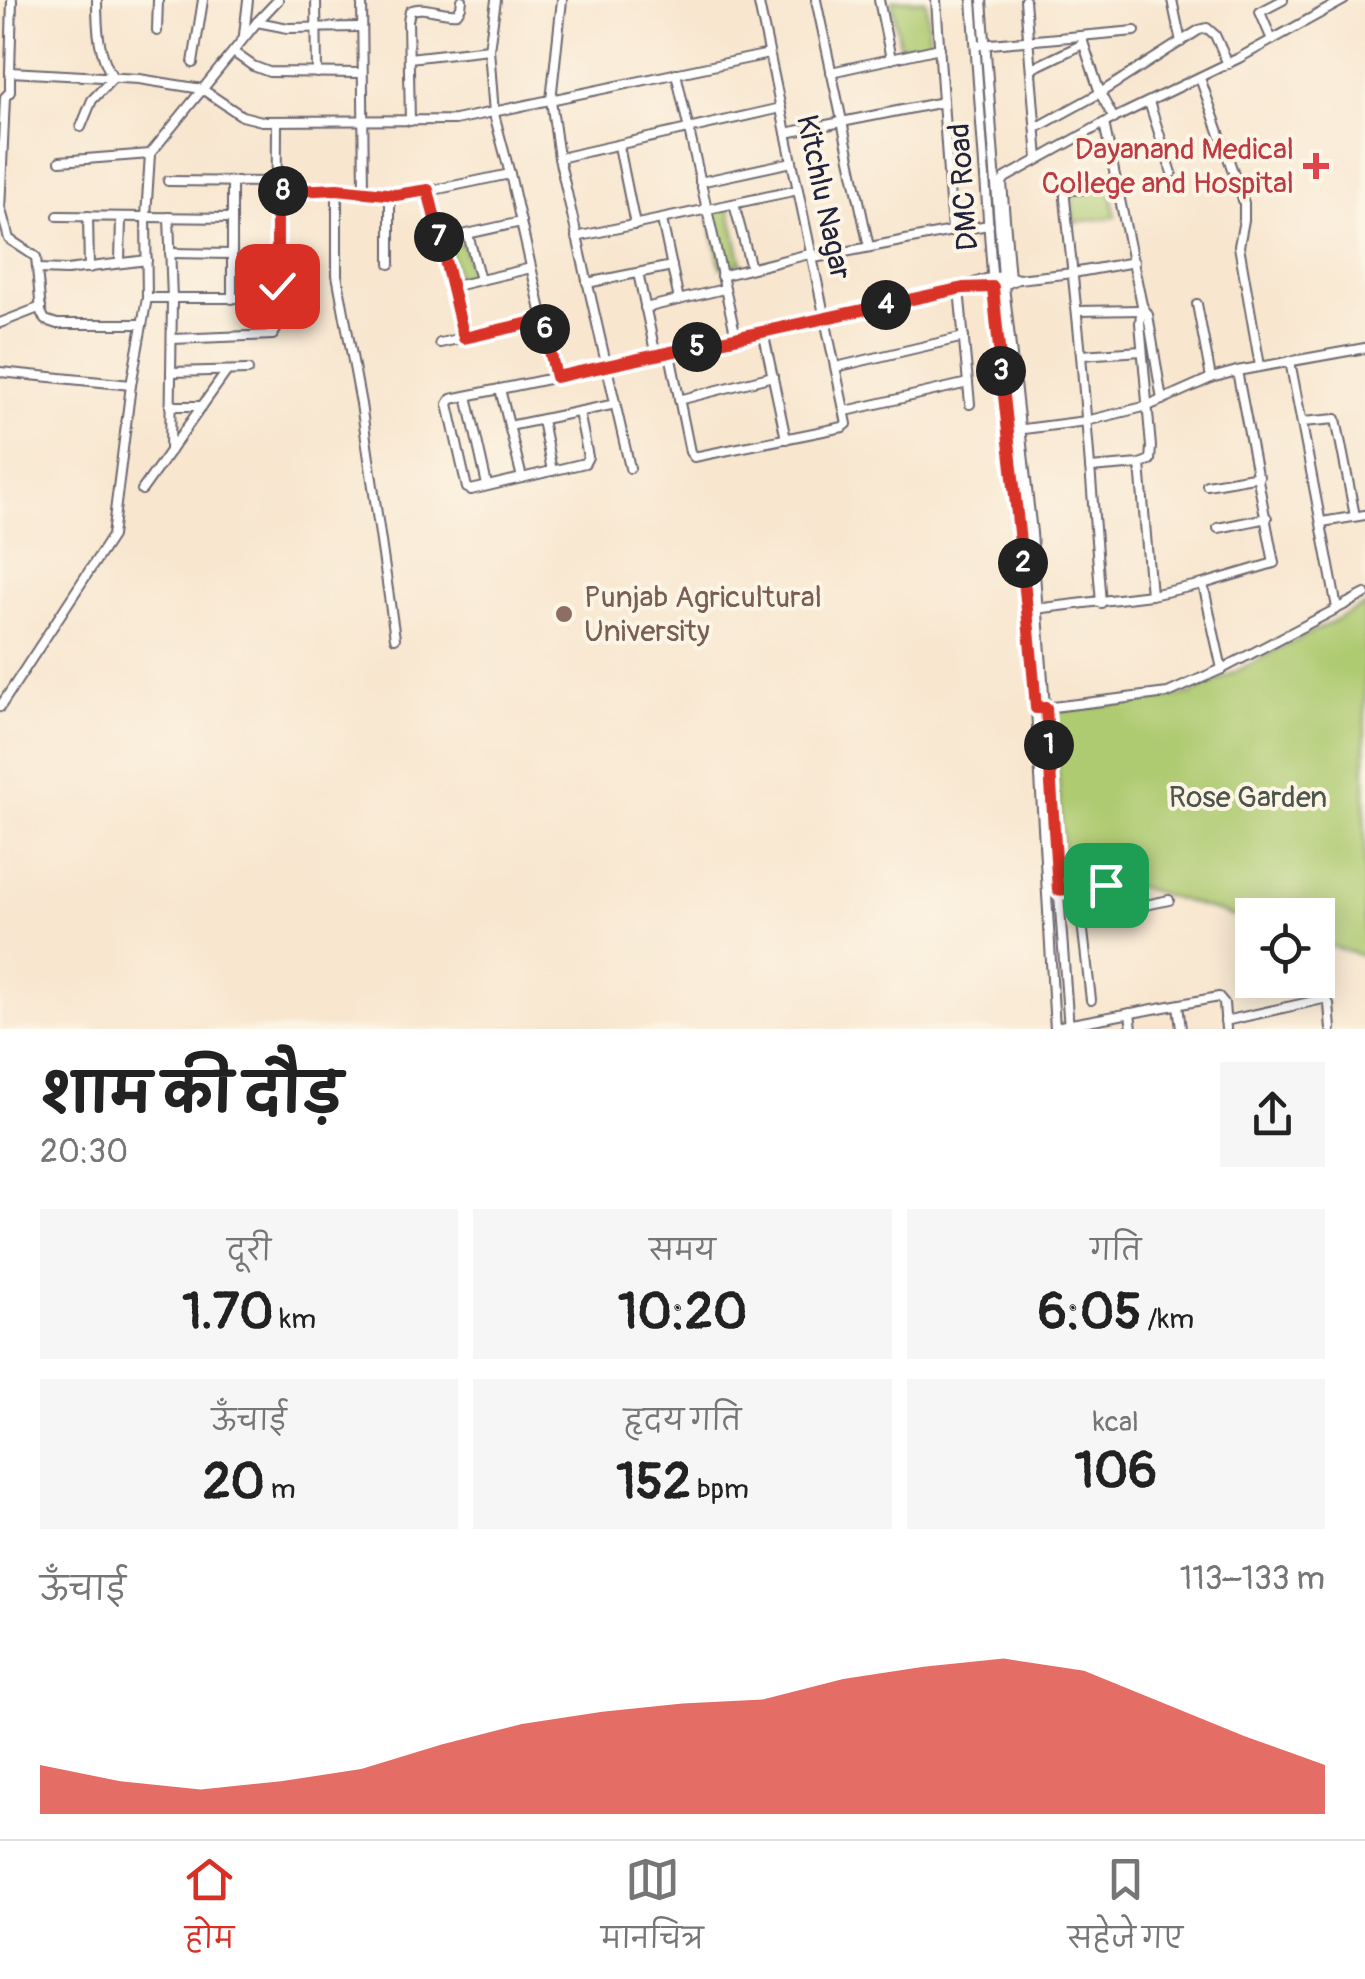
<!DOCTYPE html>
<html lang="hi">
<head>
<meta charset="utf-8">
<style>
  :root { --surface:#fff; --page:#f6f6f6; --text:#222; --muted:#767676; --line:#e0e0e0; --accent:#d93025 }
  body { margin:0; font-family:Pangolin,"Playpen Sans Deva",sans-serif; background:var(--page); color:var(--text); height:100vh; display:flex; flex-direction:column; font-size:38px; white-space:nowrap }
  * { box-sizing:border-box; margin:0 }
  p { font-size:32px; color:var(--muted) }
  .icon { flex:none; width:55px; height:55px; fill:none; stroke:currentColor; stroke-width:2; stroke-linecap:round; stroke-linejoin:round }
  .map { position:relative; height:1029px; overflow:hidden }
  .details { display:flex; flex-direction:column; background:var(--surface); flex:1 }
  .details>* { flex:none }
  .controls { position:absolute; left:1235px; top:898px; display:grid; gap:20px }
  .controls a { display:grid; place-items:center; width:100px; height:100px; border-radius:0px; background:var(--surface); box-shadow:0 5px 25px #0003; font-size:50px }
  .pin { position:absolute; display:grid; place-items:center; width:85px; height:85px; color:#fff; margin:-42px; border-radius:20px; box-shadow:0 5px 15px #0006 }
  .km { position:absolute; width:50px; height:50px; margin:-25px; border-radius:50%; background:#222; color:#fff; font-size:28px; line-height:50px; text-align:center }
  .round { display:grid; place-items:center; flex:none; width:105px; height:105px; border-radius:0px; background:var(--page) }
  .summary { display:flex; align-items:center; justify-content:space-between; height:170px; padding:0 40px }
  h1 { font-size:55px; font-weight:700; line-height:75px }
  .metrics { display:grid; grid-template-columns:repeat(3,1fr); gap:15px; height:170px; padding:10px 40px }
  .metrics div { display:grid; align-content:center; border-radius:0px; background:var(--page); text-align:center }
  .metrics b { font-size:50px; font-weight:700 }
  .metrics small { font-size:28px; font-weight:400 }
  .metrics p { font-size:28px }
  .chart { height:280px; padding:20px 40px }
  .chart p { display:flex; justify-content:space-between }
  .chart svg { width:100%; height:180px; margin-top:10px; fill:var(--accent); opacity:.7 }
  .dock { display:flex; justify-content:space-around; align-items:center; height:140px; border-top:2px solid var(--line); background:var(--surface); font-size:28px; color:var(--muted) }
  .dock a { display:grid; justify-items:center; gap:5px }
  .dock .on { color:var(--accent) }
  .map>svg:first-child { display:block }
  .green { fill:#afcb72; stroke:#687656; stroke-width:2.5 }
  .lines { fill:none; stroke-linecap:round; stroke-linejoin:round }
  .minor-casing { stroke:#6d676f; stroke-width:12 }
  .minor { stroke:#fff; stroke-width:8 }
  .route-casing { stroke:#fff; stroke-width:20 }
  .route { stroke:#d93025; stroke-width:12 }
  .health-dot { fill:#e0444e; stroke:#fcf5e5; stroke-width:4 }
  .education-dot { fill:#8d6e63; stroke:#fcf5e5; stroke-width:4 }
  .labels { text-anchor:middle; stroke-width:8; stroke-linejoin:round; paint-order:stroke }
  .health-label { font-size:30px; fill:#be3a42; stroke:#fcf5e5; text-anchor:end }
  .street-label { font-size:30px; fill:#22223b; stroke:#fcf5e5 }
  .education-label { font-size:30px; fill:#785e54; stroke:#fcf5e5; text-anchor:start }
  .park-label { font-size:30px; fill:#4c554c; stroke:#fcf5e5 }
</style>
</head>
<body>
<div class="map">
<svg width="1365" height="1029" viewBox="0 0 1365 1029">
  <rect width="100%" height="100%" fill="#fcf5e5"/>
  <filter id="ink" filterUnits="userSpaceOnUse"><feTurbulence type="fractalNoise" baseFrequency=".01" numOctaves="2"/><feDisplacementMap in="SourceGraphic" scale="20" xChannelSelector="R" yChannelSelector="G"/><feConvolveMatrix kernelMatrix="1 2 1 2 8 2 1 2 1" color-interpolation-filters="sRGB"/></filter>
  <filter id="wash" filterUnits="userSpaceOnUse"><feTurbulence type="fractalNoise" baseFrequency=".0048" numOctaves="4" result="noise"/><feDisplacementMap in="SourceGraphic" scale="40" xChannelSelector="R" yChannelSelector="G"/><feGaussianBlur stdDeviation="2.25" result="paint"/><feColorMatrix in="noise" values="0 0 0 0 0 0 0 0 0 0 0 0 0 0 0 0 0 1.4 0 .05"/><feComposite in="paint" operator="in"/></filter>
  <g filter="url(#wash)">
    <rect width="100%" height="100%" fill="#f8e6cf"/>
    <g class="green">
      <path d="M892,0H926L930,42L900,46Z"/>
      <path d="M1110,189L1116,217L1074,222L1071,194Z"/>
      <path d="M729,207L742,263L721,268L708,212Z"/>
      <path d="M463,243L471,275L458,279L449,247Z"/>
      <path d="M1365,605V957L1318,942V915H1252V922L1064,864L1054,712L1192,694Z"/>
    </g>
  </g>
  <g filter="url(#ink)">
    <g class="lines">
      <defs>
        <g id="minor">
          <path d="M12,0L10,72L139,79L202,89L242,116L262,121L455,120L769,54"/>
          <path d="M316,0L317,73"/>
          <path d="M362,0L364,191"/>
          <path d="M496,0L489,49L494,114L510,174L556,377"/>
          <path d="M562,0L551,100L559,158L630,468"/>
          <path d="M816,0L869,247"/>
          <path d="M879,0L891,59"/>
          <path d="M936,0L952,231L989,225"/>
          <path d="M972,0L993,287L1028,610L1036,709L1055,1029"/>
          <path d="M982,0L1003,277L1032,533L1069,1029"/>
          <path d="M1025,0L1038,159"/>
          <path d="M1172,0L1181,42"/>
          <path d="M257,22L288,28L361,27"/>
          <path d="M157,31L158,0"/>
          <path d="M244,35L248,0"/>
          <path d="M1081,36L1100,93L1114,119"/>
          <path d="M1272,40L1260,12L1283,0"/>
          <path d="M980,45L1135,31"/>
          <path d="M233,52L253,66L269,72L361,73"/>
          <path d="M409,58L489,49"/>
          <path d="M193,63L203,0"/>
          <path d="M1031,69L1083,44"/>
          <path d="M831,72L940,48"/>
          <path d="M676,73L736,337"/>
          <path d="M1200,78L1244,203V220L1239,246L1260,366"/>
          <path d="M1149,102L1172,173"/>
          <path d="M410,121L408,21L410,11C423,4 441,15 457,13L461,7L462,0"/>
          <path d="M1104,123L1142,305L1148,315L1162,400"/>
          <path d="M81,127L92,100L113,78C98,52 97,30 97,0"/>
          <path d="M1036,128L1100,93L1199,30L1207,28L1215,35L1228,64"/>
          <path d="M786,133L943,102"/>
          <path d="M619,146L635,225"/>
          <path d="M559,158L781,108"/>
          <path d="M60,161L150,154"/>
          <path d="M168,181L277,182"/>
          <path d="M700,182L792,162"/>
          <path d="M337,189V275L361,404L395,638"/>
          <path d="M277,191L337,189L410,195L510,174"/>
          <path d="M428,191L464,337"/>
          <path d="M390,194V264"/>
          <path d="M734,204L751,268"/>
          <path d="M1,210L9,239L36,257L41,312L45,320L57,324H141"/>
          <path d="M0,211L5,97L10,92V72"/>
          <path d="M58,216L232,218V299"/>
          <path d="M88,216L89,268"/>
          <path d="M169,217L172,299L170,451"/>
          <path d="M232,218V182"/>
          <path d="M662,220L679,300"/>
          <path d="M468,234L480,280"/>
          <path d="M576,237L798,190"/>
          <path d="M440,240L521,222"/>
          <path d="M170,253L232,254"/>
          <path d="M814,258L952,231"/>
          <path d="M120,263L121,217"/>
          <path d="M38,269L67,270L147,260"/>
          <path d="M638,273L656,356"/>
          <path d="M721,276L813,253"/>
          <path d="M1010,279L1002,183L1005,178L1104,123L1239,58L1344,0"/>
          <path d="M1018,279L1073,273L1134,262"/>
          <path d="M587,283L672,266"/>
          <path d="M451,287L531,268"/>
          <path d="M959,289L970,404"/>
          <path d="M147,298H276L277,122"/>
          <path d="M1197,304L1211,378"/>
          <path d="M645,308L724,289"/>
          <path d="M1077,311L1141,310"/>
          <path d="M0,323L41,307"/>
          <path d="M763,331L786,439"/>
          <path d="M172,339L273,335L276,330V298"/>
          <path d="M440,343L543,320"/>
          <path d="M670,354L690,452L694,457L843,427L847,424L759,4L761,0"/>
          <path d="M1081,355L1142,351"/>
          <path d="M1290,361L1337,608"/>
          <path d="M836,367L964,337"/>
          <path d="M0,372L131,385"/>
          <path d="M171,372L248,370"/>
          <path d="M500,389L522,478"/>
          <path d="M467,396L487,485"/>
          <path d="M679,400L773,376"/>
          <path d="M170,406H202"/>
          <path d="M846,411L968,383"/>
          <path d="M579,412L588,457L585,463L471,490L467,488L448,404L451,399L670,354L763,331L963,288C979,280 1001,272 1018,279L1004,285L963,288"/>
          <path d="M542,420L552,471"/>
          <path d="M1302,422L1336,419L1355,516"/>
          <path d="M509,426L616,404"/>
          <path d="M1016,430L1086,421L1148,406L1211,378L1237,371L1365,348"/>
          <path d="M1140,464L1151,595"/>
          <path d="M1090,468L1140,464L1150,460L1151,447L1140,323L1142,305"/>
          <path d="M1207,485L1259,476"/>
          <path d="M142,490L227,371"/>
          <path d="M1322,522L1365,515"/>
          <path d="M1218,528L1267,518"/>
          <path d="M1203,584L1222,669"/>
          <path d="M1101,603L1081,355L1065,199V194L1071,190L1117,187"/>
          <path d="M1035,609L1151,595L1203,584L1274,563L1237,371"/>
          <path d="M0,707L112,536L131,385L147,298L146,217L150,154L257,22L278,0"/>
          <path d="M1044,708L1168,693L1222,669L1365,594"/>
          <path d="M1078,888L1091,1000"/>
          <path d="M1057,891C1084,887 1115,880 1140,891L1144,907"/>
          <path d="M1081,919L1169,900"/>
          <path d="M1178,1005L1181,1029"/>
          <path d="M1130,1013L1132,1029"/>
          <path d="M1225,1021L1323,999L1327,1000L1329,1004L1331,1029"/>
          <path d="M1055,1027L1219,997L1224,1003L1226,1029"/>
        </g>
      </defs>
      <use href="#minor" class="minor-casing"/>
      <use href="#minor" class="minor"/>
    </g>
  </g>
  <g class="lines" filter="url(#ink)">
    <defs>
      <path id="route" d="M277,286V192L337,189L396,195L428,190L464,338L543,320L556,377L963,288L993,287C1006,428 1025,568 1036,708H1046L1058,890L1106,885"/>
    </defs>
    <use href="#route" class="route-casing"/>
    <use href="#route" class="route"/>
  </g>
  <path class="health-dot" d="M1311 151h10v10h10v10h-10v10h-10v-10h-10v-10h10z"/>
  <circle class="education-dot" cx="564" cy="614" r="10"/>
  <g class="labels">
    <g class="health-label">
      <text x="1294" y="159">Dayanand Medical<tspan x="1294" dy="34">College and Hospital</tspan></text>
    </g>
    <g class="street-label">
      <text transform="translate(963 187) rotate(-94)" y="10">DMC Road</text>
      <text transform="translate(824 197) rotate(78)" y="10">Kitchlu Nagar</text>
    </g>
    <g class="education-label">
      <text x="584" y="607">Punjab Agricultural<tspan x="584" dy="34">University</tspan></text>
    </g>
    <g class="park-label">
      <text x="1248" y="807">Rose Garden</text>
    </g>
  </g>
</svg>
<div class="controls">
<a><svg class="icon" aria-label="locate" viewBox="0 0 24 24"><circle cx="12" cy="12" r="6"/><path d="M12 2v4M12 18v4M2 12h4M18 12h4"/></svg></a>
</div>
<div class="pin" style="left:1106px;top:885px;background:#1e9e55"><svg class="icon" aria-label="arrive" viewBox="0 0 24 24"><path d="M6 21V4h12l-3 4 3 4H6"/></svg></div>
<div class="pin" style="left:277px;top:286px;background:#d93025"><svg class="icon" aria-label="check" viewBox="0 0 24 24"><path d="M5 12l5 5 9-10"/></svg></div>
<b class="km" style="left:1049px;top:745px">1</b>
<b class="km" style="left:1023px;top:563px">2</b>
<b class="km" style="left:1001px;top:371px">3</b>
<b class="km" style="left:886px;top:305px">4</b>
<b class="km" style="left:697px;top:347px">5</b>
<b class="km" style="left:545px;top:329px">6</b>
<b class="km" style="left:439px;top:237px">7</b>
<b class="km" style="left:283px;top:191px">8</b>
</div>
<section class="details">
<div class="summary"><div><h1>शाम की दौड़</h1><p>20:30</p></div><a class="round"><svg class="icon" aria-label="share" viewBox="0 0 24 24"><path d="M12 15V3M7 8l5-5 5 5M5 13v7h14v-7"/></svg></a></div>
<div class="metrics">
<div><p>दूरी</p><b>1.70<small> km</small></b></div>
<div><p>समय</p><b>10:20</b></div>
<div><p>गति</p><b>6:05<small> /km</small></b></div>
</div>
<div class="metrics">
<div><p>ऊँचाई</p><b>20<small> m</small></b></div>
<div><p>हृदय गति</p><b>152<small> bpm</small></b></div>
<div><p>kcal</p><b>106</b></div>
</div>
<div class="chart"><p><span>ऊँचाई</span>113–133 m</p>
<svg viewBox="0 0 160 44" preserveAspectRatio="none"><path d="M0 44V32L10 36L20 38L30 36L40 33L50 27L60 22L70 19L80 17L90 16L100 11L110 8L120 6L130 9L140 17L150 25L160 32V44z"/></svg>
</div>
</section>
<nav class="dock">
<a class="on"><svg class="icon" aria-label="home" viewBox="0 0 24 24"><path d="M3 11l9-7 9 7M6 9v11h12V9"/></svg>होम</a>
<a><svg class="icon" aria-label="map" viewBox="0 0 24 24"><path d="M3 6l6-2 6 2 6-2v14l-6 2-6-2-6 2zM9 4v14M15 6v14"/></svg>मानचित्र</a>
<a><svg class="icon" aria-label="saved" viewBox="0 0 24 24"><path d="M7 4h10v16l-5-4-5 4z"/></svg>सहेजे गए</a>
</nav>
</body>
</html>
